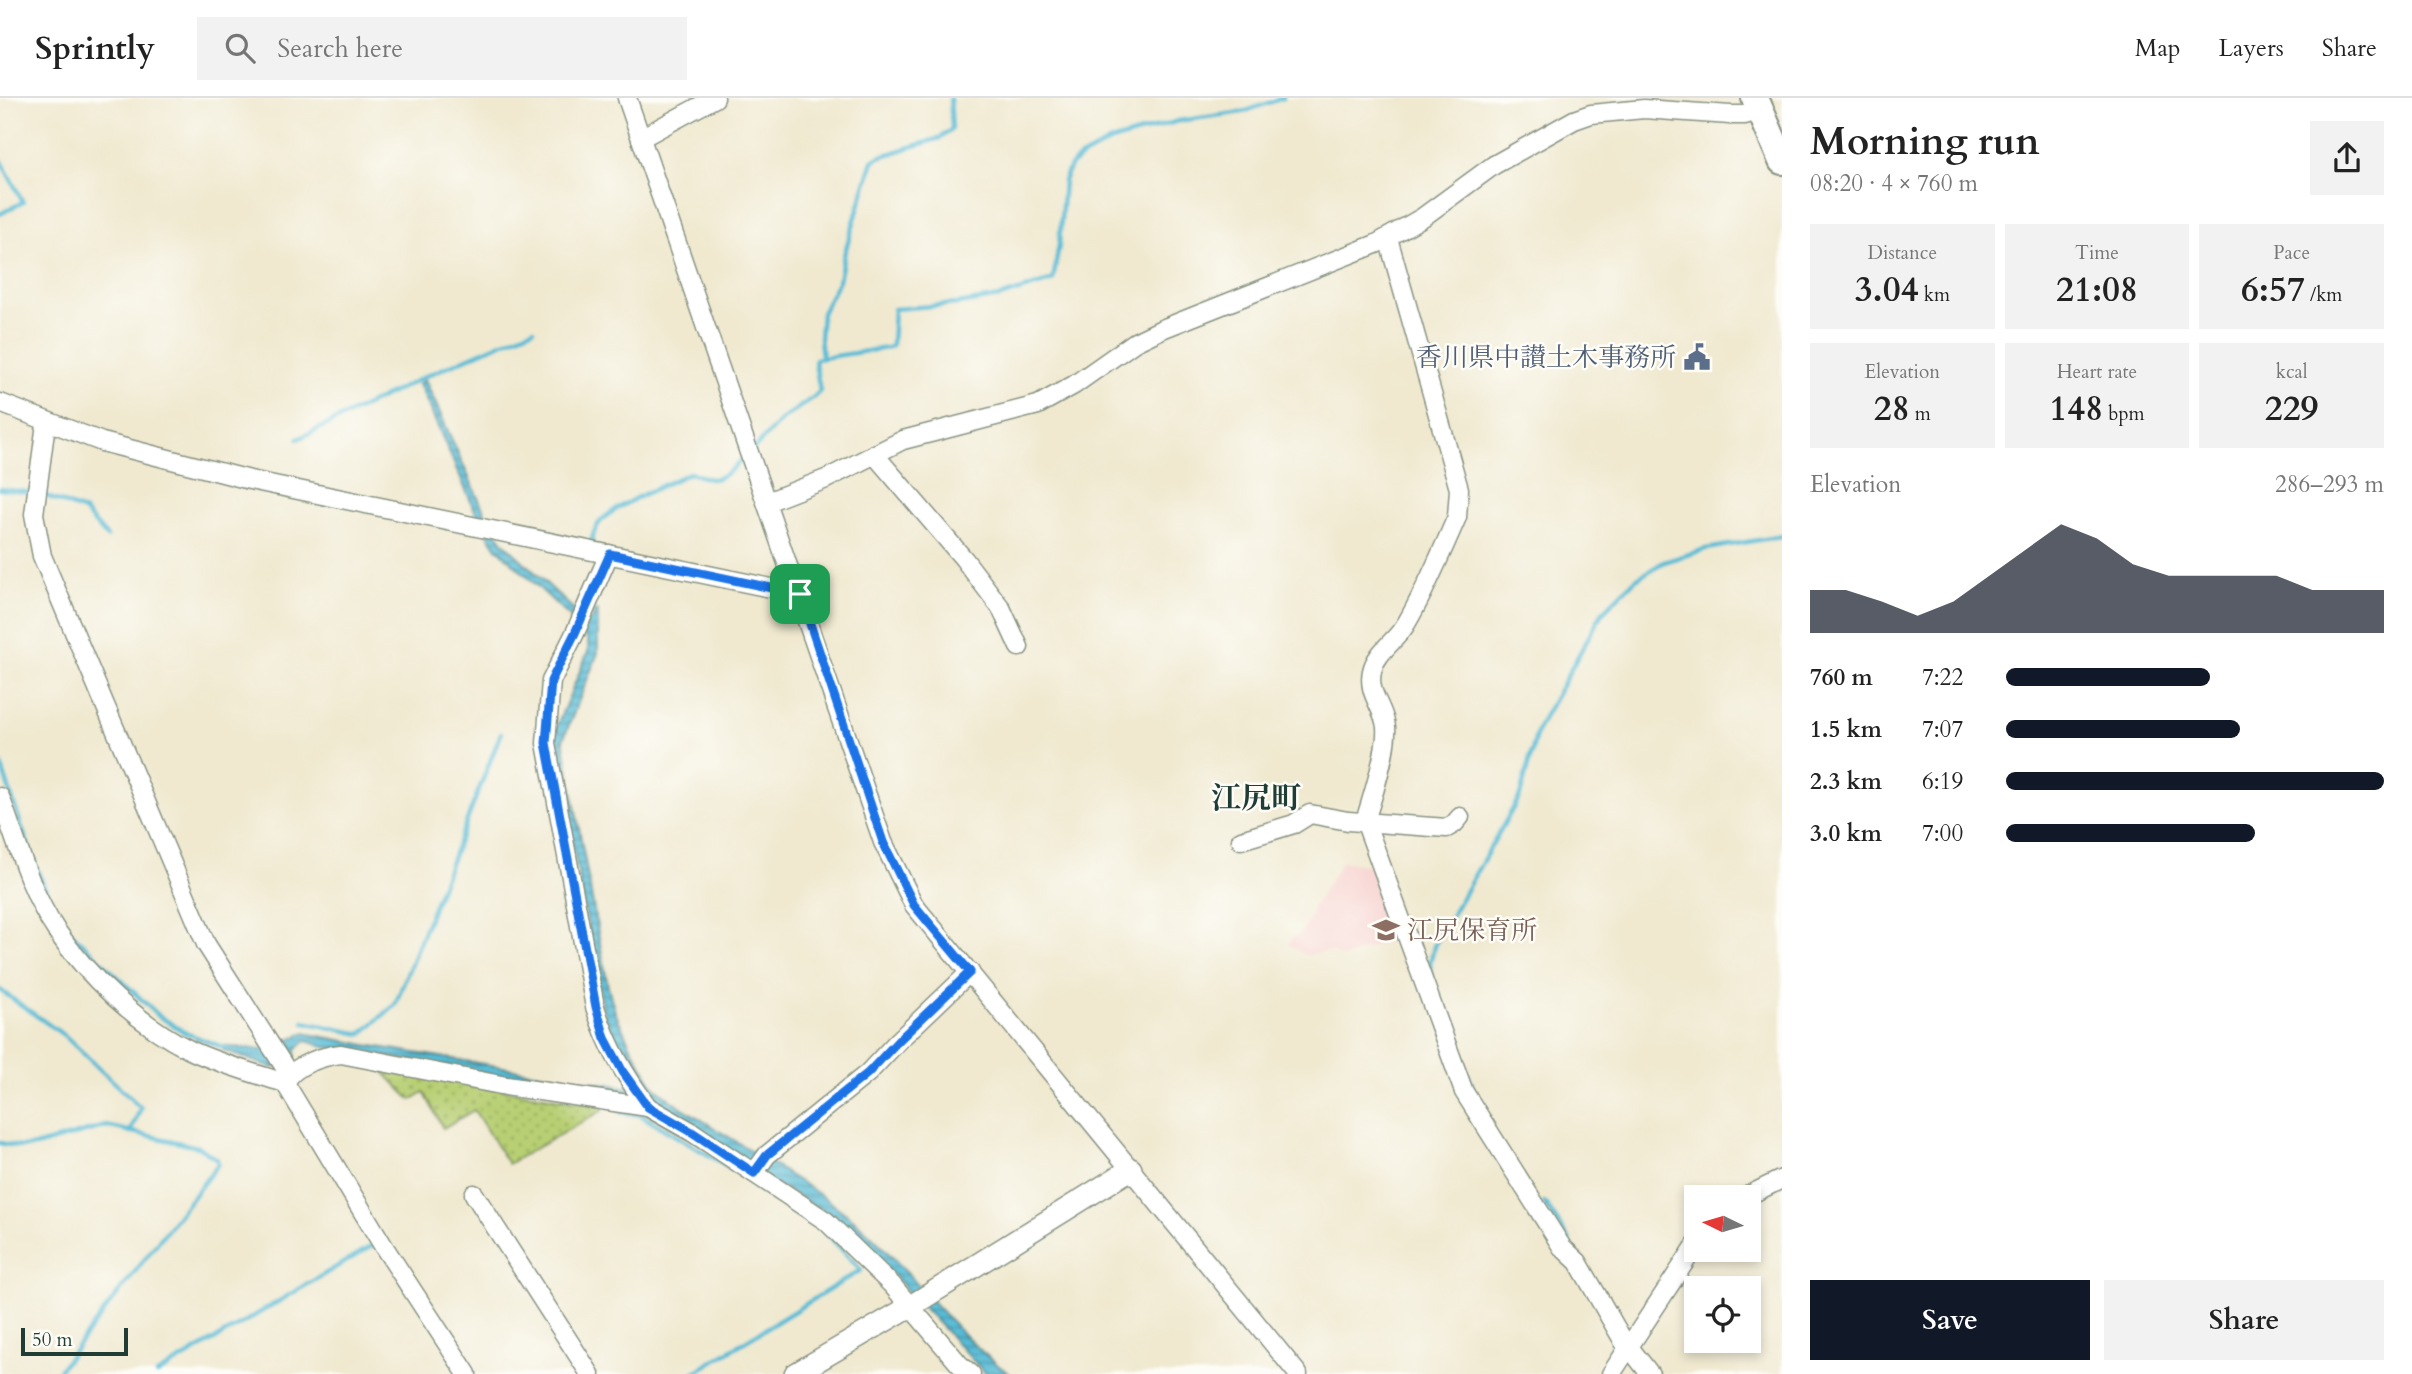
<!DOCTYPE html>
<html lang="en">
<head>
<meta charset="utf-8">
<style>
  :root { --surface:#fff; --page:#f2f2f2; --text:#222; --muted:#767676; --line:#e0e0e0; --accent:#111827 }
  body { margin:0; font-family:Cardo,"Noto Serif JP",serif; background:var(--page); color:var(--text); height:100vh; display:flex; flex-direction:column; font-size:26px; white-space:nowrap }
  * { box-sizing:border-box; margin:0 }
  p { font-size:23px; color:var(--muted) }
  .icon { flex:none; width:38px; height:38px; fill:none; stroke:currentColor; stroke-width:2; stroke-linecap:round; stroke-linejoin:round }
  .map { position:relative; flex:1; overflow:hidden }
  .side { display:flex; flex-direction:column; background:var(--surface); width:630px }
  .side>* { flex:none }
  .needle { width:46px; rotate:275deg }
  .controls { position:absolute; left:1684px; top:1087px; display:grid; gap:14px }
  .controls a { display:grid; place-items:center; width:77px; height:77px; border-radius:0px; background:var(--surface); box-shadow:0 4px 10px #0003; font-size:35px }
  .scale { position:absolute; left:21px; bottom:18px; width:107px; box-sizing:border-box; padding-left:7px; border:4px solid #1f3d34; border-top:0; font-size:19px; line-height:24px; white-space:nowrap; color:#1f3d34; -webkit-text-stroke:5px #fdfcf7; paint-order:stroke }
  .pin { position:absolute; display:grid; place-items:center; width:60px; height:60px; color:#fff; margin:-30px; border-radius:14px; box-shadow:0 4px 10px #0006 }
  .round { display:grid; place-items:center; flex:none; width:74px; height:74px; border-radius:0px; background:var(--page) }
  .summary { display:flex; align-items:center; justify-content:space-between; height:119px; padding:0 28px }
  h1 { font-size:38px; font-weight:700; line-height:52px }
  .figures { display:grid; grid-template-columns:repeat(3,1fr); gap:10px; height:119px; padding:7px 28px }
  .figures div { display:grid; align-content:center; border-radius:0px; background:var(--page); text-align:center }
  .figures b { font-size:35px; font-weight:700 }
  .figures small { font-size:19px; font-weight:400 }
  .figures p { font-size:19px }
  .chart { height:196px; padding:14px 28px }
  .chart p { display:flex; justify-content:space-between }
  .chart svg { width:100%; height:126px; margin-top:7px; fill:var(--accent); opacity:.7 }
  .action { display:flex; gap:14px; margin-top:auto; padding:14px 28px }
  .action a { flex:1; height:80px; border-radius:0px; background:var(--accent); color:#fff; font-size:28px; font-weight:700; line-height:80px; text-align:center }
  .action a+a { background:var(--page); color:var(--text) }
  ul { padding:0 28px; list-style:none; font-size:23px }
  li { display:grid; grid-template-columns:112px 84px 1fr; align-items:center; height:52px }
  li i { height:18px; border-radius:9px; background:var(--accent) }
  header { display:flex; align-items:center; gap:42px; box-sizing:border-box; height:98px; padding:0 35px; background:var(--surface); border-bottom:2px solid var(--line) }
  header strong { font-size:33px }
  nav { display:flex; gap:38px; margin-inline-start:auto; font-size:24px }
  .search { width:490px; height:63px; background:var(--page); display:flex; align-items:center; gap:18px; box-sizing:border-box; padding:0 24px; border-radius:0px; color:var(--muted); font-size:26px }
  main { display:flex; flex:1; min-height:0 }
  .map>svg:first-child { display:block }
  .built { fill:#f7d0ce }
  .grass { fill:url(#grass-dots); stroke:#6c8654; stroke-width:2 }
  .water { fill:url(#water-rules); stroke:#3b7c84; stroke-width:2 }
  .lines { fill:none; stroke-linecap:round; stroke-linejoin:round }
  .stream { stroke:#57bbd5; stroke-width:4.5 }
  .minor-casing { stroke:#889382; stroke-width:21 }
  .tertiary-casing { stroke:#889382; stroke-width:24 }
  .primary-casing { stroke:#889382; stroke-width:30 }
  .minor { stroke:#fff; stroke-width:18 }
  .tertiary { stroke:#fff; stroke-width:21 }
  .primary { stroke:#fff; stroke-width:26 }
  .route-casing { stroke:#fff; stroke-width:14 }
  .route { stroke:#1a73e8; stroke-width:9 }
  .labels { text-anchor:middle; stroke-width:5; stroke-linejoin:round; paint-order:stroke }
  .service-label { font-size:26px; fill:#4e5e75; stroke:#fdfcf7; text-anchor:end }
  .education-label { font-size:26px; fill:#785e54; stroke:#fdfcf7; text-anchor:start }
  .quarter-label { font-size:30px; font-weight:bold; fill:#1f3d34; stroke:#fdfcf7 }
</style>
</head>
<body>
<header>
<strong>Sprintly</strong>
<div class="search"><svg class="icon" aria-label="search" viewBox="0 0 24 24"><circle cx="10" cy="10" r="6"/><path d="M15 15l6 6"/></svg>Search here</div>
<nav><a>Map</a><a>Layers</a><a>Share</a></nav>
</header>
<main>
<div class="map">
<svg width="1782" height="1276" viewBox="0 0 1782 1276">
  <defs>
    <pattern id="grass-dots" width="8" height="8" patternUnits="userSpaceOnUse" patternTransform="scale(1.75)"><rect width="8" height="8" fill="#b8cf73"/><path d="M2 2h.1M6 6h.1" fill="none" stroke="#95a95f" stroke-width="1.8" stroke-linecap="round"/></pattern>
    <pattern id="water-rules" width="6" height="5" patternUnits="userSpaceOnUse" patternTransform="scale(1.75)"><rect width="6" height="5" fill="#57bbd5"/><path d="M0 2.5h6" fill="none" stroke="#4799ae"/></pattern>
  </defs>
  <rect width="100%" height="100%" fill="#fdfcf7"/>
  <filter id="ink" filterUnits="userSpaceOnUse"><feTurbulence type="fractalNoise" baseFrequency=".0143" numOctaves="2"/><feDisplacementMap in="SourceGraphic" scale="14" xChannelSelector="R" yChannelSelector="G"/><feConvolveMatrix kernelMatrix="1 2 1 2 8 2 1 2 1" color-interpolation-filters="sRGB"/></filter>
  <filter id="wash" filterUnits="userSpaceOnUse"><feTurbulence type="fractalNoise" baseFrequency=".00686" numOctaves="4" result="noise"/><feDisplacementMap in="SourceGraphic" scale="28" xChannelSelector="R" yChannelSelector="G"/><feGaussianBlur stdDeviation="1.57" result="paint"/><feColorMatrix in="noise" values="0 0 0 0 0 0 0 0 0 0 0 0 0 0 0 0 0 1.4 0 .05"/><feComposite in="paint" operator="in"/></filter>
  <g filter="url(#wash)">
    <rect width="100%" height="100%" fill="#f0e9d0"/>
    <path class="built" d="M1342,763L1377,769L1401,838L1343,860L1330,853L1306,857L1288,846L1292,840L1299,838L1312,817V811Z"/>
    <path class="grass" d="M381,971L602,1008L603,1012L508,1066L474,1012L443,1030L424,994L411,1002Z"/>
    <path class="water" d="M425,282L489,424L504,445L587,524L593,521V514L598,513V555L563,642L608,889L615,914L629,945L654,988L672,1003C713,1029 753,1054 794,1080C818,1095 842,1111 863,1130C914,1176 953,1236 1010,1276H987L984,1274L859,1141L825,1113L609,995L326,949L306,943L296,951L295,962L273,970L223,952L224,948L265,952L304,935L366,947L644,992L613,940L604,916L555,651L554,638L557,627L588,554V542L574,523L497,450L480,424L419,286Z"/>
    <g class="lines">
      <g class="stream">
        <path d="M0,61L23,104L0,116"/>
        <path d="M822,260L887,250L892,248L894,211L957,206L1000,199L1053,182L1059,147L1064,83L1070,68L1081,59L1111,43L1178,23L1243,14L1283,0"/>
        <path d="M298,341L428,277L534,231"/>
        <path d="M754,351L781,322L814,299L820,293L815,265L816,261L822,260L820,240L822,215L839,182L844,157L873,63L879,59L940,40L952,31L950,0"/>
        <path d="M0,391L34,395"/>
        <path d="M43,397L84,413L107,439"/>
        <path d="M591,445C593,436 595,430 600,424C615,407 667,386 689,375C696,376 704,380 711,381C725,381 736,367 745,359"/>
        <path d="M0,664C18,715 37,786 66,830L159,918L186,935L228,951"/>
        <path d="M1432,882L1430,865L1434,848L1520,698L1538,630L1602,515L1636,481L1664,464L1706,451L1782,438"/>
        <path d="M0,892L65,938L141,1010L130,1034"/>
        <path d="M304,924L361,936L395,907L501,635"/>
        <path d="M1452,936L1475,996"/>
        <path d="M621,1014L640,1017L734,1072"/>
        <path d="M0,1045L20,1049L35,1048L106,1028L198,1049L217,1061L218,1066L56,1276"/>
        <path d="M1544,1104L1570,1143"/>
        <path d="M1612,1237L1613,1261"/>
        <path d="M157,1276L375,1146"/>
        <path d="M692,1276L861,1172L825,1134"/>
      </g>
    </g>
  </g>
  <g filter="url(#ink)">
    <g class="lines">
      <defs>
        <g id="minor">
          <path d="M627,0L883,744L914,807L1298,1276"/>
          <path d="M641,40L715,0"/>
          <path d="M1388,140L1459,391L1457,419C1441,455 1426,492 1406,526C1397,542 1376,554 1372,573C1367,596 1384,609 1386,629C1388,651 1372,701 1365,723L1464,994L1562,1149L1578,1164L1628,1251"/>
          <path d="M0,305L102,344L250,382L800,496"/>
          <path d="M49,325L45,333L34,416L42,458L206,846L289,976"/>
          <path d="M874,356L964,461L1001,510L1019,549"/>
          <path d="M767,404L826,381L903,342L1038,307L1074,287L1135,244L1162,231L1376,146L1423,119L1494,67L1574,22L1591,16L1644,11L1730,17H1745L1760,12"/>
          <path d="M609,456L575,535L551,583L546,645L595,909C608,949 624,976 648,1009"/>
          <path d="M0,699C16,741 30,794 56,832C87,878 139,927 190,952C220,966 253,975 285,985L384,1149L467,1276"/>
          <path d="M1241,742L1294,726L1310,716L1348,723L1447,730L1454,726L1460,719"/>
          <path d="M285,985C293,967 323,958 341,956L506,988L648,1009L692,1034L826,1123L892,1187L960,1267L971,1276"/>
          <path d="M754,1075L767,1057L868,975L898,943L970,874"/>
          <path d="M474,1096L590,1276"/>
          <path d="M1745,1099L1782,1081"/>
          <path d="M1629,1249L1650,1276"/>
          <path d="M1611,1276L1696,1147"/>
        </g>
        <path id="tertiary" d="M795,1276L914,1206L1131,1071"/>
        <path id="primary" d="M1755,0L1782,63"/>
      </defs>
      <use href="#minor" class="minor-casing"/>
      <use href="#tertiary" class="tertiary-casing"/>
      <use href="#primary" class="primary-casing"/>
      <use href="#minor" class="minor"/>
      <use href="#tertiary" class="tertiary"/>
      <use href="#primary" class="primary"/>
    </g>
  </g>
  <g class="lines" filter="url(#ink)">
    <defs>
      <path id="route" d="M610,456L800,496L883,744L914,807L970,874L898,943L868,975L767,1057L754,1075L692,1034L648,1009L623,974L605,940L596,909L546,645L551,583L575,535Z"/>
    </defs>
    <use href="#route" class="route-casing"/>
    <use href="#route" class="route"/>
  </g>
  <defs>
    <symbol id="civic-bare" viewBox="-9 -9 18 18"><path d="M-.6-6.5H3V-4.5H.6V-3L4-1V1h2V6H-6V1h2V-1L-.6-3ZM-1.2 2.5V6h2.4V2.5Z" fill="#5c6f8a" stroke="#fdfcf7" stroke-width="2.5" paint-order="stroke"/></symbol>
    <symbol id="school-bare" viewBox="-9 -9 18 18"><path d="M0-5L7-2L0 1L-7-2ZM-4 1L0 2.5L4 1V4Q0 6-4 4Z" fill="#8d6e63" stroke="#fdfcf7" stroke-width="2.5" paint-order="stroke"/></symbol>
  </defs>
  <g fill-rule="evenodd">
    <use href="#civic-bare" x="1678" y="240" width="38" height="38"/>
    <use href="#school-bare" x="1367" y="813" width="38" height="38"/>
  </g>
  <g class="labels">
    <g class="service-label">
      <text x="1676" y="268">香川県中讃土木事務所</text>
    </g>
    <g class="education-label">
      <text x="1407" y="841">江尻保育所</text>
    </g>
    <g class="quarter-label">
      <text x="1256" y="710">江尻町</text>
    </g>
  </g>
</svg>
<div class="controls">
<a><svg class="needle" viewBox="-14 -14 28 28"><path d="M0-13l5 13h-10z" fill="#e53935"/><path d="M0 13l5-13h-10z" fill="#767676"/></svg></a>
<a><svg class="icon" aria-label="locate" viewBox="0 0 24 24"><circle cx="12" cy="12" r="6"/><path d="M12 2v4M12 18v4M2 12h4M18 12h4"/></svg></a>
</div>
<div class="scale">50 m</div>
<div class="pin" style="left:800px;top:496px;background:#1e9e55"><svg class="icon" aria-label="arrive" viewBox="0 0 24 24"><path d="M6 21V4h12l-3 4 3 4H6"/></svg></div>
</div>
<section class="side">
<div class="summary"><div><h1>Morning run</h1><p>08:20 · 4 × 760 m</p></div><a class="round"><svg class="icon" aria-label="share" viewBox="0 0 24 24"><path d="M12 15V3M7 8l5-5 5 5M5 13v7h14v-7"/></svg></a></div>
<div class="figures">
<div><p>Distance</p><b>3.04<small> km</small></b></div>
<div><p>Time</p><b>21:08</b></div>
<div><p>Pace</p><b>6:57<small> /km</small></b></div>
</div>
<div class="figures">
<div><p>Elevation</p><b>28<small> m</small></b></div>
<div><p>Heart rate</p><b>148<small> bpm</small></b></div>
<div><p>kcal</p><b>229</b></div>
</div>
<div class="chart"><p><span>Elevation</span>286–293 m</p>
<svg viewBox="0 0 160 44" preserveAspectRatio="none"><path d="M0 44V29L10 29L20 33L30 38L40 33L50 24L60 15L70 6L80 11L90 20L100 24L110 24L120 24L130 24L140 29L150 29L160 29V44z"/></svg>
</div>
<ul>
<li><b>760 m</b>7:22<i style="width:54%"></i></li>
<li><b>1.5 km</b>7:07<i style="width:62%"></i></li>
<li><b>2.3 km</b>6:19<i style="width:100%"></i></li>
<li><b>3.0 km</b>7:00<i style="width:66%"></i></li>
</ul>
<div class="action"><a>Save</a><a>Share</a></div>
</section>
</main>
</body>
</html>
